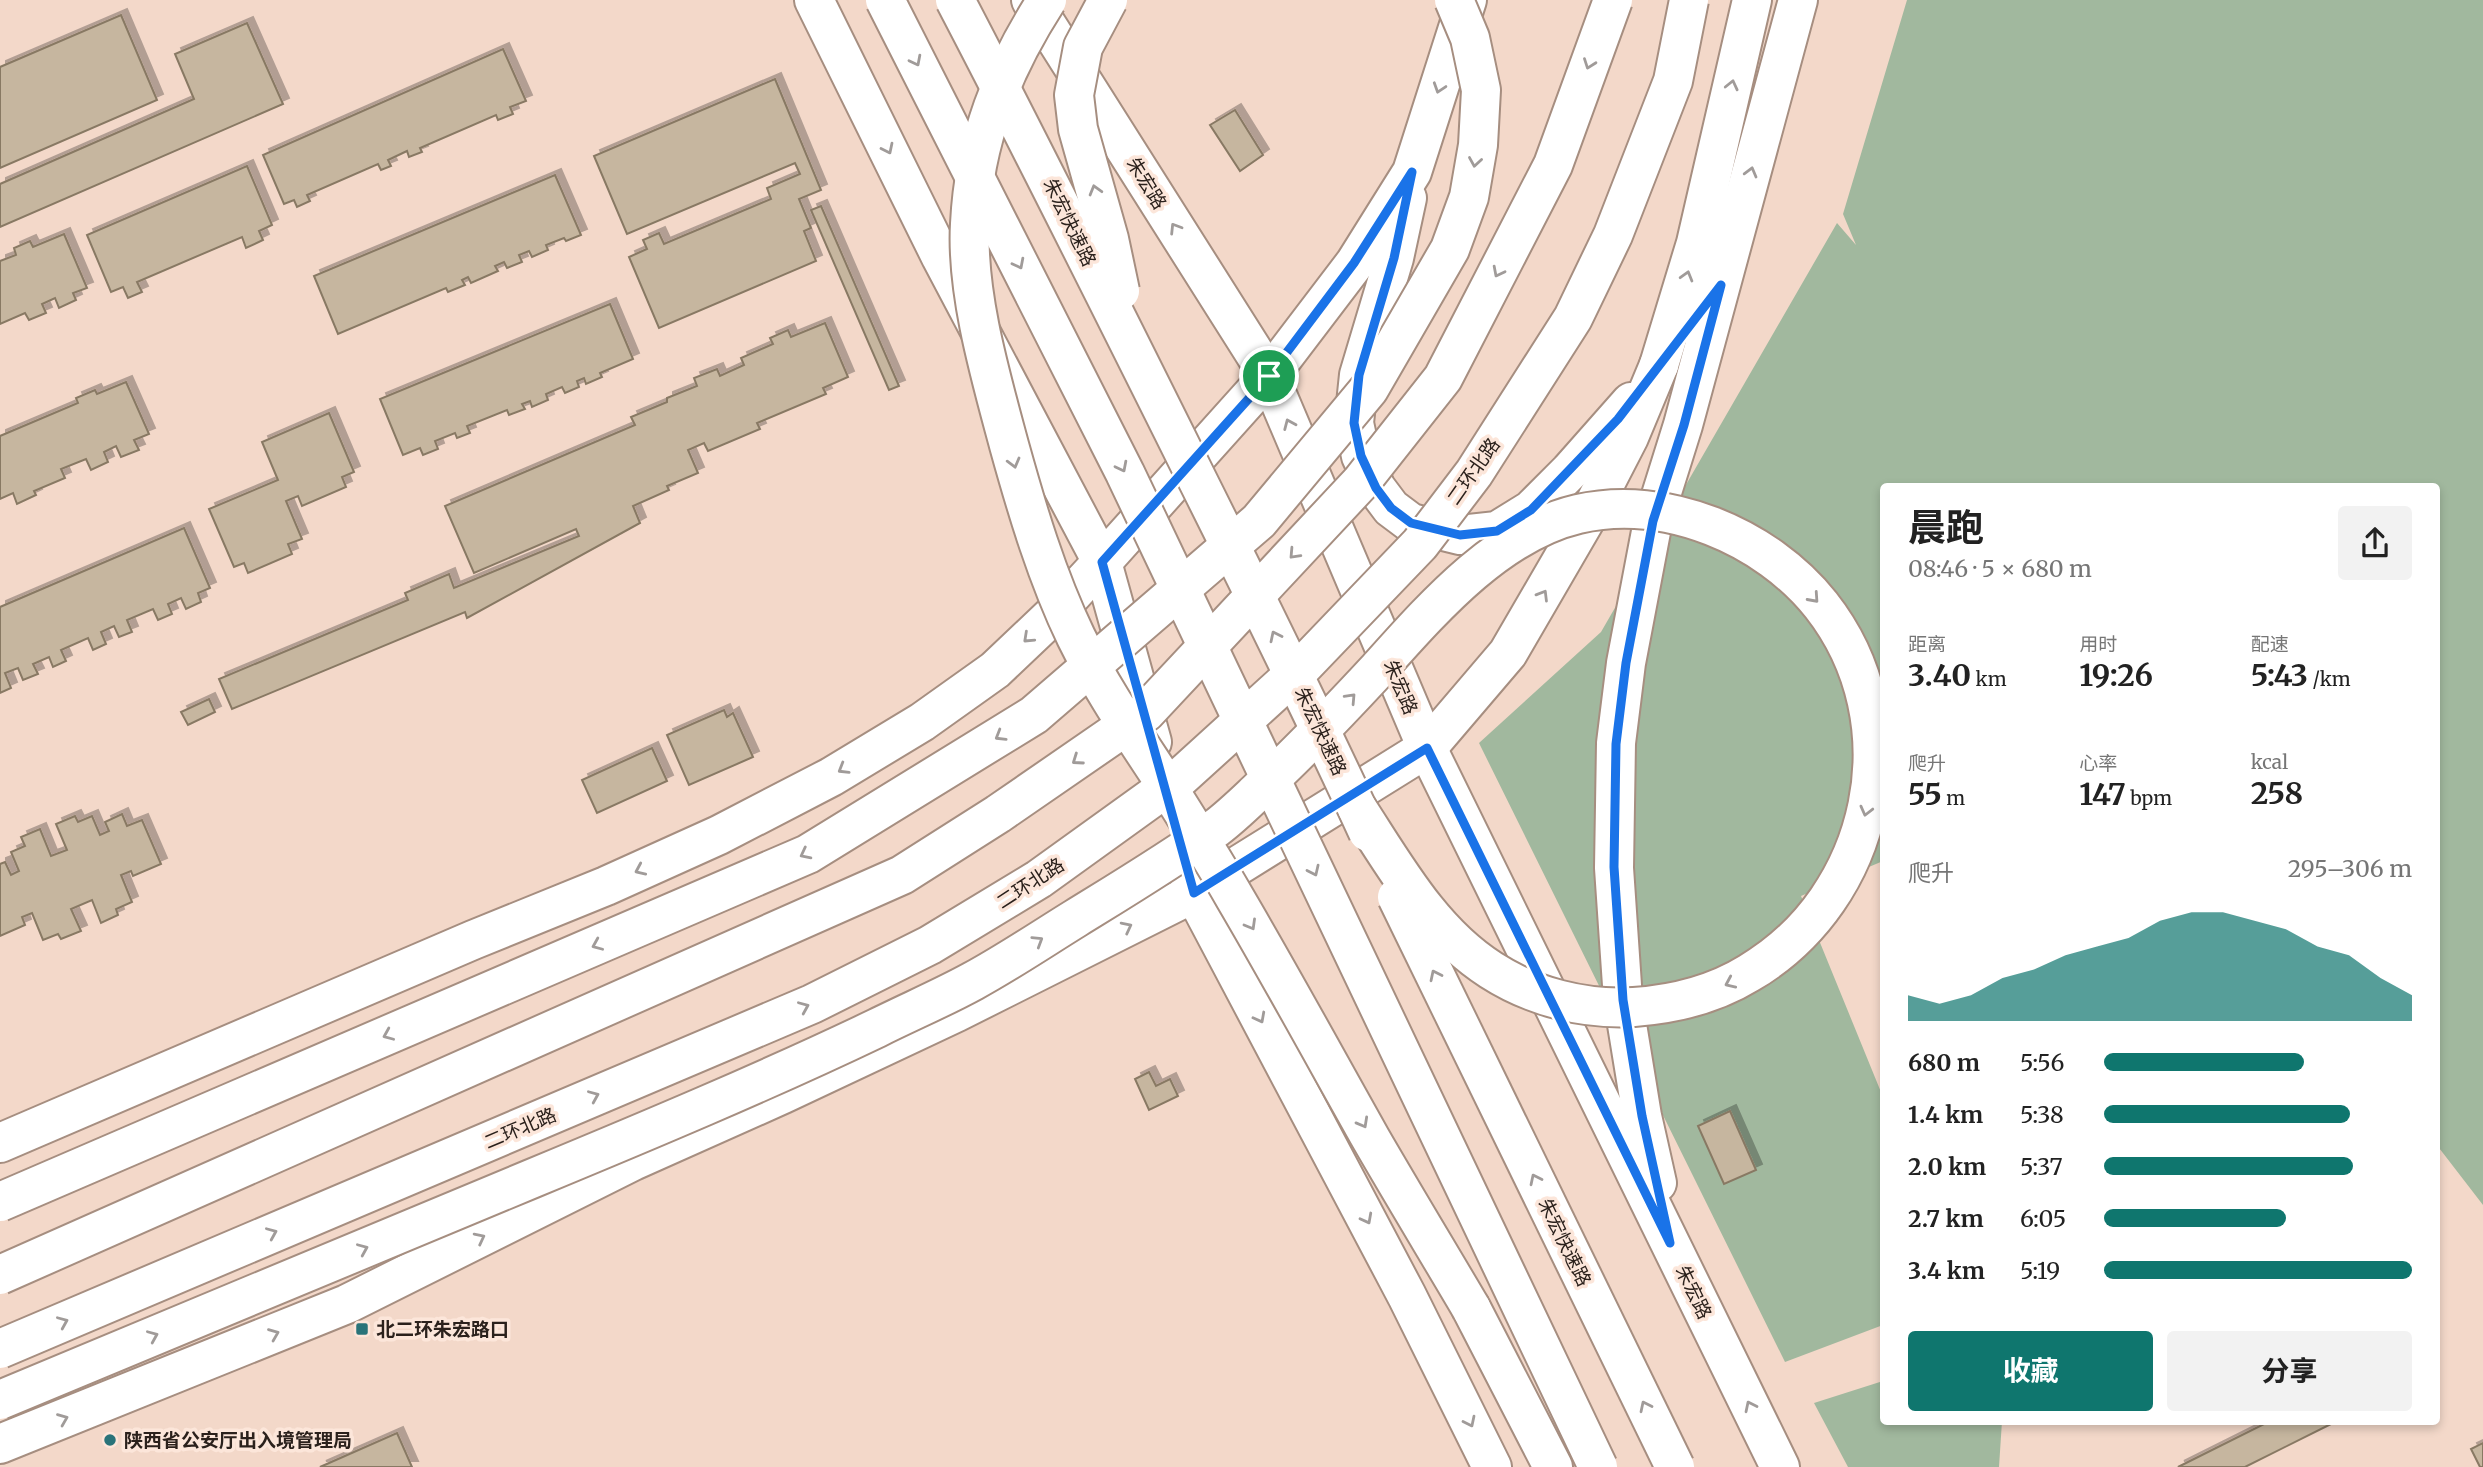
<!DOCTYPE html>
<html lang="zh">
<head>
<meta charset="utf-8">
<style>
  :root { --surface:#fff; --page:#f2f2f2; --text:#222; --muted:#767676; --accent:#0f766e }
  body { margin:0; font-family:Merriweather,"Noto Sans SC",serif; background:var(--page); color:var(--text); height:100vh; display:flex; flex-direction:column; font-size:26px; white-space:nowrap }
  * { box-sizing:border-box; margin:0 }
  p { font-size:23px; color:var(--muted) }
  .icon { flex:none; width:38px; height:38px; fill:none; stroke:currentColor; stroke-width:2; stroke-linecap:round; stroke-linejoin:round }
  .map { position:relative; flex:1; overflow:hidden }
  .details { position:absolute; left:1880px; top:483px; width:560px; height:942px; display:flex; flex-direction:column; background:var(--surface); border-radius:7px; box-shadow:0 4px 10px #0003 }
  .details>* { flex:none }
  .pin { position:absolute; display:grid; place-items:center; width:60px; height:60px; color:#fff; margin:-30px; border:4px solid #fff; border-radius:50%; box-shadow:0 2px 7px #0007 }
  .round { display:grid; place-items:center; flex:none; width:74px; height:74px; border-radius:7px; background:var(--page) }
  .head { display:flex; align-items:center; justify-content:space-between; height:119px; padding:0 28px }
  h1 { font-size:38px; font-weight:700; line-height:52px }
  .stats { display:grid; grid-template-columns:repeat(3,1fr); gap:10px; height:119px; padding:7px 28px }
  .stats div { display:grid; align-content:center }
  .stats b { font-size:30px; font-weight:700 }
  .stats small { font-size:19px; font-weight:400 }
  .stats p { font-size:19px }
  .chart { height:196px; padding:14px 28px }
  .chart p { display:flex; justify-content:space-between }
  .chart svg { width:100%; height:126px; margin-top:7px; fill:var(--accent); opacity:.7 }
  .button { display:flex; gap:14px; margin-top:auto; padding:14px 28px }
  .button a { flex:1; height:80px; border-radius:7px; background:var(--accent); color:#fff; font-size:28px; font-weight:700; line-height:80px; text-align:center }
  .button a+a { background:var(--page); color:var(--text) }
  ul { padding:0 28px; list-style:none; font-size:23px }
  li { display:grid; grid-template-columns:112px 84px 1fr; align-items:center; height:52px }
  li i { height:18px; border-radius:9px; background:var(--accent) }
  .map>svg:first-child { display:block }
  .green { fill:#a1b89e }
  .building { fill:#c6b69f; stroke:#887964; stroke-width:2; filter:url(#shadow) }
  .lines { fill:none; stroke-linecap:round; stroke-linejoin:round }
  .secondary-casing { stroke:#a68e80; stroke-width:42 }
  .highway-casing { stroke:#a68e80; stroke-width:42 }
  .secondary { stroke:#fff; stroke-width:38 }
  .highway { stroke:#fff; stroke-width:38 }
  .highway-bridge-casing { stroke:#a68e80; stroke-width:42; stroke-linecap:butt }
  .highway-bridge { stroke:#fff; stroke-width:38 }
  .oneway { stroke:#a09b99 }
  .route-casing { stroke:#fff; stroke-width:14 }
  .route { stroke:#1a73e8; stroke-width:9 }
  .poi-dot { fill:#297379; stroke:#fce6da; stroke-width:2.5 }
  .labels { text-anchor:middle; stroke-width:7; stroke-linejoin:round; paint-order:stroke }
  .street-label { font-size:19px; fill:#2b211c; stroke:#fce6da }
  .poi-label { font-size:19px; font-weight:bold; fill:#2b211c; stroke:#fce6da; text-anchor:start }
</style>
</head>
<body>
<div class="map">
<svg width="2483" height="1467" viewBox="0 0 2483 1467">
  <defs>
    <filter id="shadow"><feDropShadow dx="6" dy="-6" stdDeviation="0" flood-color="#0004"/></filter>
  </defs>
  <rect width="100%" height="100%" fill="#f3d8c9"/>
  <g class="green">
    <path d="M1907,0H2483V1205L2436,1144V486H1883V861L1801,896L1883,1097V1325L1785,1362L1479,743L1601,632L1837,223L1856,245L1843,214Z"/>
    <path d="M1883,1381V1421H2002L1999,1467H1848L1814,1403Z"/>
  </g>
  <g class="building">
    <path d="M121,15L157,100L0,168V67Z"/>
    <path d="M247,23L283,104L0,227V184L194,99L175,54Z"/>
    <path d="M503,49L526,101L510,107L513,114L498,120L496,115L420,148L422,152L409,157L407,151L388,160L391,166L381,170L378,164L307,195L310,201L297,207L294,200L284,204L263,155Z"/>
    <path d="M775,79L821,190L799,199L811,228L804,231L816,261L659,328L629,257L647,249L643,240L659,233L664,244L771,199L767,188L800,174L795,163L627,234L594,156Z"/>
    <path d="M1235,110L1263,155L1240,171L1210,125Z"/>
    <path d="M247,166L272,225L259,231L263,240L246,248L242,237L137,282L142,292L128,298L123,287L111,292L87,235Z"/>
    <path d="M555,175L581,235L566,241L564,238L546,245L548,250L532,257L529,251L519,255L522,262L507,268L504,262L495,266L498,271L471,283L468,277L462,280L465,285L448,292L446,288L338,334L314,276Z"/>
    <path d="M821,206L899,386L889,390L811,210Z"/>
    <path d="M64,234L87,288L73,293L76,300L59,308L55,298L42,304L46,313L29,320L25,313L0,324V261L16,255L14,248L30,241L33,247Z"/>
    <path d="M610,304L633,359L600,373L602,377L586,384L584,378L577,381L579,387L565,393L562,387L546,394L548,400L532,407L530,401L522,404L525,409L509,415L507,410L467,426L470,433L457,438L455,433L435,441L438,449L423,455L420,448L403,455L380,399Z"/>
    <path d="M825,323L848,377L823,388L826,394L757,423L760,429L708,451L704,443L688,450L698,473L667,486L669,490L633,506L640,523L467,618L465,612L232,709L219,679L408,600L405,593L449,574L454,588L579,536L576,529L474,573L445,506L635,425L631,417L667,402V398L697,386L694,378L717,369L720,376L744,365L741,358L773,344L770,338L788,330L791,337Z"/>
    <path d="M126,382L149,434L134,440L139,450L121,457L116,446L104,452L108,462L91,470L86,459L61,469L65,478L34,491L36,495L17,504L13,493L0,499V436L78,403L76,398L95,390L97,394Z"/>
    <path d="M329,413L354,472L342,477L346,487L302,506L298,496L286,501L302,539L288,544L292,554L248,573L244,563L234,567L209,509L278,480L262,442Z"/>
    <path d="M184,528L210,588L198,593L201,602L186,609L181,598L168,604L172,614L158,620L153,609L127,620L132,632L119,637L114,626L101,632L106,644L93,650L88,638L61,650L66,661L53,667L49,657L33,664L38,674L23,680L18,668L5,673L11,688L0,693V607Z"/>
    <path d="M209,699L215,712L188,725L181,712Z"/>
    <path d="M724,710L727,717L733,713L753,757L689,785L667,735Z"/>
    <path d="M652,748L667,781L597,813L582,780Z"/>
    <path d="M122,814L127,826L142,820L161,864L133,876L131,871L121,875L132,902L116,909L118,915L101,923L92,900L71,909L81,931L61,939L58,934L43,940L32,913L22,917L25,925L0,936V864L5,862L11,875L19,871L11,852L25,846L21,837L40,829L51,856L67,850L56,824L75,816L78,822L92,816L100,835L109,831L105,822Z"/>
    <path d="M1149,1072L1156,1086L1170,1079L1178,1096L1149,1110L1135,1079Z"/>
    <path d="M1730,1111L1756,1170L1724,1184L1698,1126Z"/>
    <path d="M2270,1421H2337L2245,1467H2178Z"/>
    <path d="M397,1433L412,1467H320Z"/>
    <path d="M2483,1443V1467H2480L2471,1449Z"/>
  </g>
  <g class="lines">
    <defs>
      <g id="secondary">
        <path d="M814,0L941,257L1102,562L1152,742"/>
        <path d="M1031,0L1269,376L1427,748L1780,1467"/>
        <path d="M1407,198L1394,258L1359,375L1354,423L1361,456L1376,488L1391,508L1411,523L1460,535L1497,531L1531,510L1570,471L1631,402"/>
        <path d="M1187,867L1194,893L1407,1296L1492,1467"/>
        <path d="M0,1143L473,940L606,886L719,835L831,777L922,722L995,670L1053,615L1102,562L1269,376L1355,263L1412,172L1467,0"/>
        <path d="M1657,1183L1642,1116L1623,1000L1614,868L1616,743L1626,663L1653,521L1683,425L1798,0"/>
        <path d="M0,1444L347,1304L633,1161L783,1094L957,1012L1194,893L1427,748L1508,653L1594,505L1629,437L1659,365"/>
      </g>
      <g id="highway">
        <path d="M1659,365L1696,243L1752,0"/>
        <path d="M1471,1308L1553,1467"/>
      </g>
    </defs>
    <use href="#secondary" class="secondary-casing"/>
    <use href="#highway" class="highway-casing"/>
    <use href="#secondary" class="secondary"/>
    <use href="#highway" class="highway"/>
    <defs>
      <g id="highway-bridge">
        <path d="M885,0L1125,473L1598,1467"/>
        <path d="M955,0C1036,155 1114,312 1192,469C1252,589 1312,710 1368,832"/>
        <path d="M1047,0C1002,70 974,140 970,224C966,293 991,378 1009,445C1027,510 1047,577 1076,637C1100,686 1130,730 1159,774C1185,815 1211,856 1235,898C1282,978 1326,1059 1371,1139C1404,1196 1438,1252 1471,1308"/>
        <path d="M1108,0L1083,47L1074,95L1078,129L1109,239L1120,291"/>
        <path d="M1397,897L1675,1467"/>
        <path d="M0,1202L808,854L1034,715L1259,521L1369,389L1450,249L1469,197L1478,145L1481,90L1470,38L1454,0"/>
        <path d="M0,1275L902,875L998,814L1146,712L1361,482L1443,378L1553,165L1613,0"/>
        <path d="M0,1349L812,1004L930,945L1039,879L1182,776L1302,667L1420,544L1474,473L1573,318L1613,235L1673,81L1689,0"/>
        <path d="M0,1400C177,1327 354,1253 531,1179C647,1131 764,1082 877,1028C909,1012 942,998 973,981C1008,962 1042,939 1076,918C1123,889 1171,860 1216,828C1232,816 1246,802 1261,788C1302,750 1340,710 1378,669C1431,610 1497,533 1578,514C1666,494 1766,536 1821,605C1914,723 1876,898 1749,973C1715,994 1675,1004 1634,1007C1584,1010 1533,997 1491,970C1431,932 1395,866 1357,808"/>
      </g>
    </defs>
    <use href="#highway-bridge" class="highway-bridge-casing"/>
    <use href="#highway-bridge" class="highway-bridge"/>
  </g>
  <defs><path id="oneway-chevron" d="M-2-3.5L2.5 0L-2 3.5" fill="none" stroke-width="1.6" stroke-linecap="round" stroke-linejoin="round" transform="scale(1.75)"/></defs>
  <g class="oneway">
    <use href="#oneway-chevron" transform="translate(916 61) rotate(63)"/>
    <use href="#oneway-chevron" transform="translate(1589 64) rotate(110)"/>
    <use href="#oneway-chevron" transform="translate(1732 85) rotate(-77)"/>
    <use href="#oneway-chevron" transform="translate(1439 88) rotate(108)"/>
    <use href="#oneway-chevron" transform="translate(888 149) rotate(64)"/>
    <use href="#oneway-chevron" transform="translate(1475 162) rotate(99)"/>
    <use href="#oneway-chevron" transform="translate(1751 172) rotate(-75)"/>
    <use href="#oneway-chevron" transform="translate(1095 190) rotate(-106)"/>
    <use href="#oneway-chevron" transform="translate(1175 228) rotate(-122)"/>
    <use href="#oneway-chevron" transform="translate(1019 264) rotate(63)"/>
    <use href="#oneway-chevron" transform="translate(1498 272) rotate(117)"/>
    <use href="#oneway-chevron" transform="translate(1687 276) rotate(-74)"/>
    <use href="#oneway-chevron" transform="translate(1289 424) rotate(-113)"/>
    <use href="#oneway-chevron" transform="translate(1014 463) rotate(75)"/>
    <use href="#oneway-chevron" transform="translate(1122 467) rotate(63)"/>
    <use href="#oneway-chevron" transform="translate(1294 554) rotate(133)"/>
    <use href="#oneway-chevron" transform="translate(1543 595) rotate(-59)"/>
    <use href="#oneway-chevron" transform="translate(1814 598) rotate(48)"/>
    <use href="#oneway-chevron" transform="translate(1275 636) rotate(-116)"/>
    <use href="#oneway-chevron" transform="translate(1028 638) rotate(137)"/>
    <use href="#oneway-chevron" transform="translate(1351 698) rotate(-47)"/>
    <use href="#oneway-chevron" transform="translate(1000 736) rotate(149)"/>
    <use href="#oneway-chevron" transform="translate(1077 760) rotate(145)"/>
    <use href="#oneway-chevron" transform="translate(843 769) rotate(149)"/>
    <use href="#oneway-chevron" transform="translate(1866 811) rotate(104)"/>
    <use href="#oneway-chevron" transform="translate(805 854) rotate(153)"/>
    <use href="#oneway-chevron" transform="translate(640 870) rotate(156)"/>
    <use href="#oneway-chevron" transform="translate(1314 871) rotate(65)"/>
    <use href="#oneway-chevron" transform="translate(1251 925) rotate(60)"/>
    <use href="#oneway-chevron" transform="translate(1127 927) rotate(-27)"/>
    <use href="#oneway-chevron" transform="translate(1038 941) rotate(-32)"/>
    <use href="#oneway-chevron" transform="translate(597 945) rotate(157)"/>
    <use href="#oneway-chevron" transform="translate(1435 975) rotate(-116)"/>
    <use href="#oneway-chevron" transform="translate(1730 983) rotate(156)"/>
    <use href="#oneway-chevron" transform="translate(804 1007) rotate(-23)"/>
    <use href="#oneway-chevron" transform="translate(1260 1018) rotate(62)"/>
    <use href="#oneway-chevron" transform="translate(388 1035) rotate(157)"/>
    <use href="#oneway-chevron" transform="translate(594 1096) rotate(-23)"/>
    <use href="#oneway-chevron" transform="translate(1363 1123) rotate(61)"/>
    <use href="#oneway-chevron" transform="translate(1535 1179) rotate(-116)"/>
    <use href="#oneway-chevron" transform="translate(1367 1219) rotate(62)"/>
    <use href="#oneway-chevron" transform="translate(272 1233) rotate(-23)"/>
    <use href="#oneway-chevron" transform="translate(480 1238) rotate(-27)"/>
    <use href="#oneway-chevron" transform="translate(363 1249) rotate(-23)"/>
    <use href="#oneway-chevron" transform="translate(63 1322) rotate(-23)"/>
    <use href="#oneway-chevron" transform="translate(274 1334) rotate(-22)"/>
    <use href="#oneway-chevron" transform="translate(153 1336) rotate(-23)"/>
    <use href="#oneway-chevron" transform="translate(1645 1406) rotate(-116)"/>
    <use href="#oneway-chevron" transform="translate(1750 1406) rotate(-116)"/>
    <use href="#oneway-chevron" transform="translate(63 1419) rotate(-22)"/>
    <use href="#oneway-chevron" transform="translate(1470 1422) rotate(64)"/>
  </g>
  <g class="lines">
    <defs>
      <path id="route" d="M1412,172L1394,258L1359,375L1354,423L1361,456L1376,488L1391,508L1411,523L1460,535L1497,531L1531,510L1618,419L1721,285L1684,425L1653,521L1626,663L1616,744L1614,867L1623,1000L1642,1116L1670,1243L1427,748L1194,893L1102,562L1269,376L1354,263Z"/>
    </defs>
    <use href="#route" class="route-casing"/>
    <use href="#route" class="route"/>
  </g>
  <g class="poi-dot">
    <rect x="355" y="1322" width="14" height="14" rx="3.5"/>
    <circle cx="110" cy="1440" r="7"/>
  </g>
  <g class="labels">
    <g class="street-label">
      <text transform="translate(1147 183) rotate(58)" y="7">朱宏路</text>
      <text transform="translate(1070 222) rotate(64)" y="7">朱宏快速路</text>
      <text transform="translate(1473 471) rotate(-55)" y="7">二环北路</text>
      <text transform="translate(1401 687) rotate(67)" y="7">朱宏路</text>
      <text transform="translate(1321 731) rotate(65)" y="7">朱宏快速路</text>
      <text transform="translate(1030 883) rotate(-33)" y="7">二环北路</text>
      <text transform="translate(520 1128) rotate(-23)" y="7">二环北路</text>
      <text transform="translate(1565 1242) rotate(64)" y="7">朱宏快速路</text>
      <text transform="translate(1694 1292) rotate(64)" y="7">朱宏路</text>
    </g>
    <g class="poi-label">
      <text x="376" y="1336">北二环朱宏路口</text>
      <text x="124" y="1447">陕西省公安厅出入境管理局</text>
    </g>
  </g>
</svg>
<div class="pin" style="left:1269px;top:376px;background:#1e9e55"><svg class="icon" aria-label="arrive" viewBox="0 0 24 24"><path d="M6 21V4h12l-3 4 3 4H6"/></svg></div>
<section class="details">
<div class="head"><div><h1>晨跑</h1><p>08:46 · 5 × 680 m</p></div><a class="round"><svg class="icon" aria-label="share" viewBox="0 0 24 24"><path d="M12 15V3M7 8l5-5 5 5M5 13v7h14v-7"/></svg></a></div>
<div class="stats">
<div><p>距离</p><b>3.40<small> km</small></b></div>
<div><p>用时</p><b>19:26</b></div>
<div><p>配速</p><b>5:43<small> /km</small></b></div>
</div>
<div class="stats">
<div><p>爬升</p><b>55<small> m</small></b></div>
<div><p>心率</p><b>147<small> bpm</small></b></div>
<div><p>kcal</p><b>258</b></div>
</div>
<div class="chart"><p><span>爬升</span>295–306 m</p>
<svg viewBox="0 0 160 44" preserveAspectRatio="none"><path d="M0 44V35L10 38L20 35L30 29L40 26L50 21L60 18L70 15L80 9L90 6L100 6L110 9L120 12L130 18L140 21L150 29L160 35V44z"/></svg>
</div>
<ul>
<li><b>680 m</b>5:56<i style="width:65%"></i></li>
<li><b>1.4 km</b>5:38<i style="width:80%"></i></li>
<li><b>2.0 km</b>5:37<i style="width:81%"></i></li>
<li><b>2.7 km</b>6:05<i style="width:59%"></i></li>
<li><b>3.4 km</b>5:19<i style="width:100%"></i></li>
</ul>
<div class="button"><a>收藏</a><a>分享</a></div>
</section>
</div>
</body>
</html>
